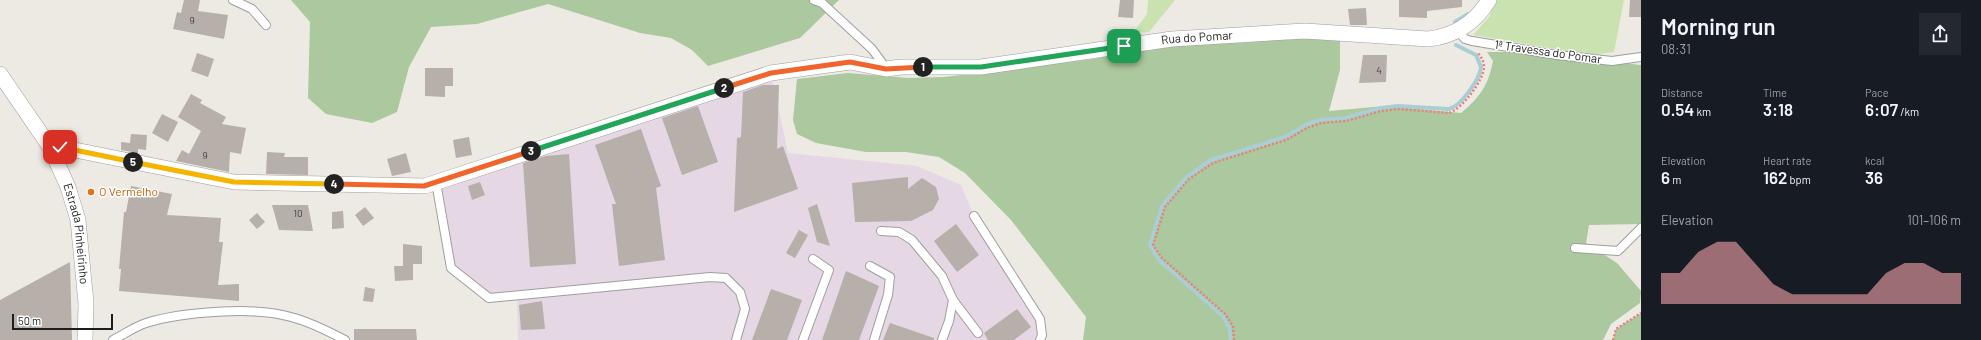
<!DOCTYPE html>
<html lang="en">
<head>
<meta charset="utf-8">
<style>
  :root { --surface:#171b24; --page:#242831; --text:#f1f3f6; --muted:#9ea1a6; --accent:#d59095 }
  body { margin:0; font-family:Barlow,sans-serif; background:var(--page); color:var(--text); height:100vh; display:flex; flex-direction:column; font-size:15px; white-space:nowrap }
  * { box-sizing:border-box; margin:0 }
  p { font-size:13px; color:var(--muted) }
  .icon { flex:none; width:22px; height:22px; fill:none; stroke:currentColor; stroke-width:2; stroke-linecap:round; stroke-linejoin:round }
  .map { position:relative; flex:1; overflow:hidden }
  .side { display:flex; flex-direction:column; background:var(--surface); width:340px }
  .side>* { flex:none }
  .scale { position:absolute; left:12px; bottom:10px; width:101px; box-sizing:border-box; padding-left:4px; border:2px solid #1d1d1d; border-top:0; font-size:11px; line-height:14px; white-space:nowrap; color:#1d1d1d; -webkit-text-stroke:3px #fff; paint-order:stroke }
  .pin { position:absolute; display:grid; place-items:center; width:34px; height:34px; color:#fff; margin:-17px; border-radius:8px; box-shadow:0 2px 6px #0006 }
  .km { position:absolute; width:20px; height:20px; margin:-10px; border-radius:50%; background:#222; color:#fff; font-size:11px; line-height:20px; text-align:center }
  .round { display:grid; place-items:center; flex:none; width:42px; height:42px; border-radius:0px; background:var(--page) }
  .summary { display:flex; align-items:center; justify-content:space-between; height:68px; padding:0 20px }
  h1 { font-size:22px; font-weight:600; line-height:30px }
  .stats { display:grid; grid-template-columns:repeat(3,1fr); gap:6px; height:68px; padding:4px 20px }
  .stats div { display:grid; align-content:center }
  .stats b { font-size:17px; font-weight:600 }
  .stats small { font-size:11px; font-weight:400 }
  .stats p { font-size:11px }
  .chart { height:112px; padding:8px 20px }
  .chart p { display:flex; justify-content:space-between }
  .chart svg { width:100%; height:72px; margin-top:4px; fill:var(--accent); opacity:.7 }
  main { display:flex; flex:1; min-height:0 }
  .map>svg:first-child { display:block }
  .industrial { fill:#e5d7e3 }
  .grass { fill:#cae2b0 }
  .forest { fill:#acc89e }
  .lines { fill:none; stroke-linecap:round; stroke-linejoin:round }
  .stream { stroke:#aaced6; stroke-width:4 }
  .building { fill:#b6afaa }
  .service-casing { stroke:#9e9e9e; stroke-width:10 }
  .minor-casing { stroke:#9e9e9e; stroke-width:16 }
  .path { stroke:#e9817a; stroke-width:2.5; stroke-dasharray:2 2; stroke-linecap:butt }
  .service { stroke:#fff; stroke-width:8 }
  .minor { stroke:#fff; stroke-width:15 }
  .split-1-casing { stroke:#fff; stroke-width:8 }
  .split-2-casing { stroke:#fff; stroke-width:8 }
  .split-3-casing { stroke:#fff; stroke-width:8 }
  .split-4-casing { stroke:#fff; stroke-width:8 }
  .split-5-casing { stroke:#fff; stroke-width:8 }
  .split-6-casing { stroke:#fff; stroke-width:8 }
  .split-1 { stroke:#22a559; stroke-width:5 }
  .split-2 { stroke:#f0652b; stroke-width:5 }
  .split-3 { stroke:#22a559; stroke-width:5 }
  .split-4 { stroke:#f0652b; stroke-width:5 }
  .split-5 { stroke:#f5b400; stroke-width:5 }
  .split-6 { stroke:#f5b400; stroke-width:5 }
  .food-dot { fill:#e8710a; stroke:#fff; stroke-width:1.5 }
  .labels { text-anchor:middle; stroke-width:3; stroke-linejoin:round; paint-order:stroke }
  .number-label { font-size:10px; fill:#434240 }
  .street-label { font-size:12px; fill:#1d1d1d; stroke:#fff }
  .food-label { font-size:12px; fill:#c56008; stroke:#fff; text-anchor:start }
</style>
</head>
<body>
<main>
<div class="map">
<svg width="1641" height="340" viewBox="0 0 1641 340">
  <rect width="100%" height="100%" fill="#edeae4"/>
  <path class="industrial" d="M771,73L788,153L917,166L961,185L974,216L1040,319V340H518L517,296L489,298L451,268L436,182Z"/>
  <g class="grass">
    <path d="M1148,0H1175L1149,32L1133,33L1147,14Z"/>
    <path d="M1496,0H1624L1614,52L1591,55L1473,35L1489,17Z"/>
  </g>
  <g class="forest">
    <path d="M291,0H839L800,38L708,66L692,50L671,38L640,33L548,4L477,24L431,27L409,67L397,112L372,123L326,114L308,98L310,22Z"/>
    <path d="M1302,37L1340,39V70L1329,111L1385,106L1461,113C1480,97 1488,86 1493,61L1487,52H1517L1641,65V224L1589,225L1586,243L1617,263L1641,291L1640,303L1611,324L1603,340H1083L1086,317L1011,220L965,173L939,157L906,152H866L816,143L797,134L793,120L797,79L848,73L908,78L944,77L1093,59L1147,48Z"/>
    <path d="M1641,313V340H1613L1616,329Z"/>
  </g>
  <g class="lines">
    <g class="stream">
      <path d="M1455,22L1468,14"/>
      <path d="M1231,340L1229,327L1223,316L1159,260L1150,245L1162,206L1187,177L1211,160L1285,137L1306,125L1320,120L1346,118L1381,108L1398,106L1449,109C1461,106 1480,79 1481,67L1476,55L1456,45"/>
    </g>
  </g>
  <g class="building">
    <path d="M184,0H200L198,11L228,15L224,39L173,29L177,12L181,13Z"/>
    <path d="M1120,0H1134L1133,18L1118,17Z"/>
    <path d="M1399,0H1462V7L1427,11V18L1399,17Z"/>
    <path d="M1630,0H1641V17H1629Z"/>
    <path d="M1366,8L1367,25H1350L1348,9Z"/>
    <path d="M197,53L214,59L208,77L191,71Z"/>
    <path d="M1363,55H1387L1386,82L1359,83Z"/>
    <path d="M425,68H453V86H445V97L425,96Z"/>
    <path d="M763,85H779L777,149L783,146L798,189L734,212L737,138L741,137L743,92Z"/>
    <path d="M191,94L202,100L200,103L226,117L222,124L246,128L241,154L230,152L229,172L176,161L182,150L189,154L201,131L178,117Z"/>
    <path d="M698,106L718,162L682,175L662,118Z"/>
    <path d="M162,114L178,122L168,142L152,133Z"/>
    <path d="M641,129L661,186L656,188L665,260L619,266L612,204H616L595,145Z"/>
    <path d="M131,134L147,135L146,150L138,149V153L121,150V142L130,143Z"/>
    <path d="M469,137L472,155L456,158L453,140Z"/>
    <path d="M267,152L285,153L284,157H308V175L266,174Z"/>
    <path d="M406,153L411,172L392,176L387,159Z"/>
    <path d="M569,154L576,264L530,267L523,163L546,156Z"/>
    <path d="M908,177V189L922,178L936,187L939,199L933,210L911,221L855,222L852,183Z"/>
    <path d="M480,182L485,195L472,200L468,186Z"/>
    <path d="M131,186L172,194L167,215L221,218L219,242H223L218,285L239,284V301L119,291L121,269H119L124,212H126Z"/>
    <path d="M817,204L830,246L817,242L808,208Z"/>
    <path d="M272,205H308L313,231L279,230Z"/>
    <path d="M365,207L374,218L363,226L355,215Z"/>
    <path d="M343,211L344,228L332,229V212Z"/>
    <path d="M257,213L265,222L257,229L249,220Z"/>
    <path d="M956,224L979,255L957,272L934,241Z"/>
    <path d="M799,230L808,235L795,258L786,253Z"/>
    <path d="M403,244L422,246V264H413V280L395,281L394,266H403Z"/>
    <path d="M70,262L72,340H0V300Z"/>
    <path d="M846,271L879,286L859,340H822Z"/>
    <path d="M365,287L375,289L373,302L363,301Z"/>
    <path d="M771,289L802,300L787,340H752Z"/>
    <path d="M542,301L545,329L521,330L519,305Z"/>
    <path d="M1017,309L1031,327L1014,340H988L984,333Z"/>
    <path d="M890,323L934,338V340H883Z"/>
    <path d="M354,329H416L417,340H354Z"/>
  </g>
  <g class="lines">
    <defs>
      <g id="service">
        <path d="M233,0L252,9L266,25"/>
        <path d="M814,0L822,3L872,49L886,68"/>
        <path d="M1458,31L1465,39L1472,41L1557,55L1612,61L1641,57"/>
        <path d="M436,182L451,268L489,298L710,277L726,278L740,292L745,309L736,340"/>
        <path d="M974,216L1040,319L1042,335L1040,340"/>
        <path d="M881,231L899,232L912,240L942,276L953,300L978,333"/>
        <path d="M1575,248L1618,251L1641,228"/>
        <path d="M870,266L890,277L888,295L874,340"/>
        <path d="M113,340C123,335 134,327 146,323C181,312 255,306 291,317C310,322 328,331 345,340"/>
        <path d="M803,340L829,270L813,259"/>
        <path d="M942,340L949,321L953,300"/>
      </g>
      <g id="minor">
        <path id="s1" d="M0,74L50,147L68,187L78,220L86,303L85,340"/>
        <path id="s2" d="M50,147H60L234,182L425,186L771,73L850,62L886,69L901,67H981L1172,39L1305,31L1428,39C1455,36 1475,23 1489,0"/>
      </g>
    </defs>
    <use href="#service" class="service-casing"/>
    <use href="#minor" class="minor-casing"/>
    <g class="path">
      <path d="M1234,340L1233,326L1225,314L1162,258L1153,245L1165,207L1189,179L1213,163L1286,140L1307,128L1321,123L1346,121L1381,111L1398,109L1449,113C1462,109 1484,80 1484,67C1484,61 1481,57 1478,53"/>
      <path d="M1613,340L1616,329L1641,313"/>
    </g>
    <use href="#service" class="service"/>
    <use href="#minor" class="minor"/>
  </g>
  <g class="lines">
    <defs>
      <path id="split-1" d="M923,67H981L1124,46"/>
      <path id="split-2" d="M724,88L771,73L850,62L886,69L923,67"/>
      <path id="split-3" d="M531,151L724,88"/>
      <path id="split-4" d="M334,184L424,186L531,151"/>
      <path id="split-5" d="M133,162L234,182L334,184"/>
      <path id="split-6" d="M60,147L133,162"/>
    </defs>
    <use href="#split-1" class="split-1-casing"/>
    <use href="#split-2" class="split-2-casing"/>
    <use href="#split-3" class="split-3-casing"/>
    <use href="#split-4" class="split-4-casing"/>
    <use href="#split-5" class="split-5-casing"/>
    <use href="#split-6" class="split-6-casing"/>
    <use href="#split-1" class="split-1"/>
    <use href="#split-2" class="split-2"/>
    <use href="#split-3" class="split-3"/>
    <use href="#split-4" class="split-4"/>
    <use href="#split-5" class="split-5"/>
    <use href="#split-6" class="split-6"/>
  </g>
  <circle class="food-dot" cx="91" cy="192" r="4"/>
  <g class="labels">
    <g class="number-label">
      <text x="192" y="24">9</text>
      <text x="1379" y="74">4</text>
      <text x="205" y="159">9</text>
      <text x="298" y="217">10</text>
    </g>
    <g class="street-label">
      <text dy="4" stroke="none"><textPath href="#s2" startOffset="1172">Rua do Pomar</textPath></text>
      <text transform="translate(1548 52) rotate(8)" y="4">1ª Travessa do Pomar</text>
      <text dy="4" stroke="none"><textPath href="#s1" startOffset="180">Estrada Pinheirinho</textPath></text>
    </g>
    <g class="food-label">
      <text x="99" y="196">O Vermelho</text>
    </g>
  </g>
</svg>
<div class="scale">50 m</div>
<div class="pin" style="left:1124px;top:46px;background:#1e9e55"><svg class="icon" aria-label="arrive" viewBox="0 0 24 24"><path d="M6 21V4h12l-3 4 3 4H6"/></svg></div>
<div class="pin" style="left:60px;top:147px;background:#d93025"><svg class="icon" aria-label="check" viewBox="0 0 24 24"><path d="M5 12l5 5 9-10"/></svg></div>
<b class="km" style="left:923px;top:67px">1</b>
<b class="km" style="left:724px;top:88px">2</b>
<b class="km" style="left:531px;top:151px">3</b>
<b class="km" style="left:334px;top:184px">4</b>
<b class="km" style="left:133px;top:162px">5</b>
</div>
<section class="side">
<div class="summary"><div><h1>Morning run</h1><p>08:31</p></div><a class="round"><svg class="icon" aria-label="share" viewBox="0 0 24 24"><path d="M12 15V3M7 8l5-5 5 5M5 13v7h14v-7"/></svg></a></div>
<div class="stats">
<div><p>Distance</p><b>0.54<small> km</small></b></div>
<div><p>Time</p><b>3:18</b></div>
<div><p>Pace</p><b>6:07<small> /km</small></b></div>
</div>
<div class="stats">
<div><p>Elevation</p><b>6<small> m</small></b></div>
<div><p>Heart rate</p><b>162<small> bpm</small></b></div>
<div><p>kcal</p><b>36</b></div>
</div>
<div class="chart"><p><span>Elevation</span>101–106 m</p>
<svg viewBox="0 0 160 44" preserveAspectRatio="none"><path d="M0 44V25L10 25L20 12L30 6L40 6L50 19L60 32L70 38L80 38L90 38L100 38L110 38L120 25L130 19L140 19L150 25L160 25V44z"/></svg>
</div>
</section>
</main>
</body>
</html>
